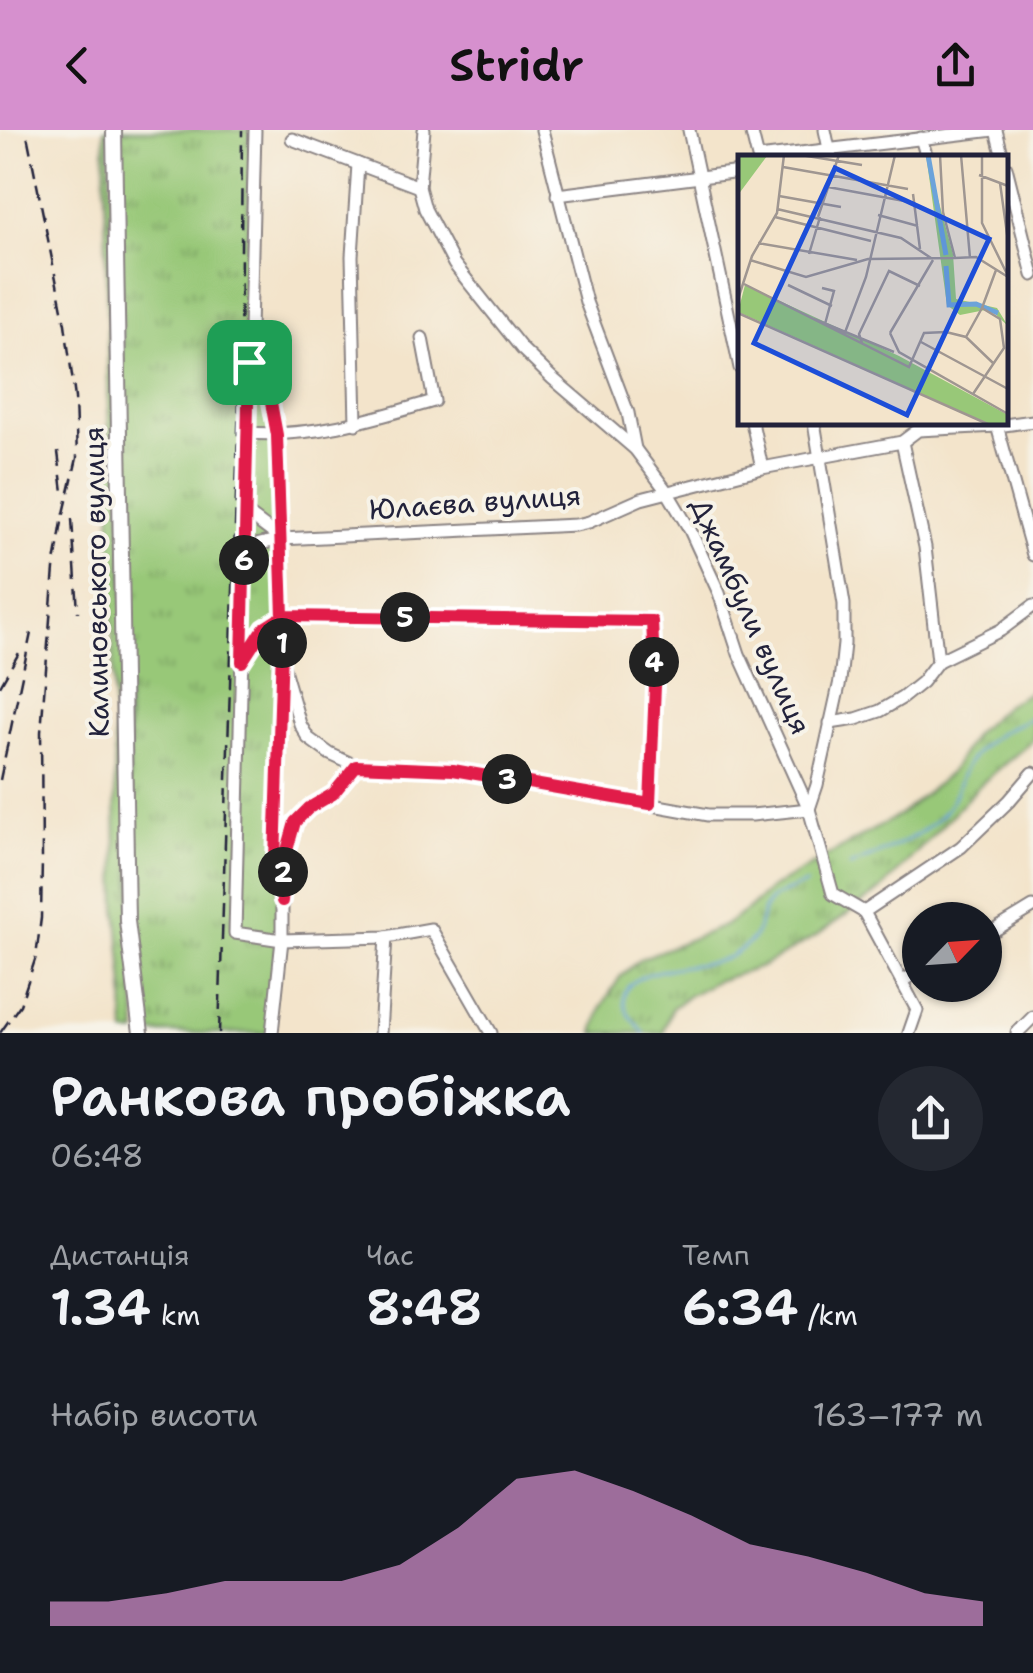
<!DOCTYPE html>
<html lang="uk">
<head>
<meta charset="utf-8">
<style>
  :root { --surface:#171b24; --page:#242831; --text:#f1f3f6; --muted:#9ea1a6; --accent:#d690ce }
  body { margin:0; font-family:"Shantell Sans",sans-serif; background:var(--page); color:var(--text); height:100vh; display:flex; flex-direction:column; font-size:38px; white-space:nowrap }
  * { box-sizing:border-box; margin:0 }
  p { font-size:32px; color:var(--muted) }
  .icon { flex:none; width:55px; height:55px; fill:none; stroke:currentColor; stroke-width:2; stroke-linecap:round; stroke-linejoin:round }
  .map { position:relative; height:903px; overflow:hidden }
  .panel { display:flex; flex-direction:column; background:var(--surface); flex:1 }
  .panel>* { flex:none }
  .needle { width:65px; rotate:65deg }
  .buttons { position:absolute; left:902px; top:772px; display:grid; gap:20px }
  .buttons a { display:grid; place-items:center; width:100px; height:100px; border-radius:50%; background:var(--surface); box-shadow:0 2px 8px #0004; font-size:50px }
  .pin { position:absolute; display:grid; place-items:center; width:85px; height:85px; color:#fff; margin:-42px; border-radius:20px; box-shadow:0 5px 15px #0006 }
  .km { position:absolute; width:50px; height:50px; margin:-25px; border-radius:50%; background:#222; color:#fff; font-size:28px; line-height:50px; text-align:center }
  .round { display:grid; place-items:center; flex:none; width:105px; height:105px; border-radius:52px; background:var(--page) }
  .summary { display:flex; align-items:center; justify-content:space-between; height:170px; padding:0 50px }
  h1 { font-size:55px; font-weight:600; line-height:75px }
  .stats { display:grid; grid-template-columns:repeat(3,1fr); gap:15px; height:170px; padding:10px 50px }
  .stats div { display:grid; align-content:center }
  .stats b { font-size:50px; font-weight:600 }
  .stats small { font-size:28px; font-weight:400 }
  .stats p { font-size:28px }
  .chart { height:280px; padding:20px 50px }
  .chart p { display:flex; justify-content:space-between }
  .chart svg { width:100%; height:180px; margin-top:10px; fill:var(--accent); opacity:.7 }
  header { display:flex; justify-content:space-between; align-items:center; height:130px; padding:0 50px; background:var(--accent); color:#111; font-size:45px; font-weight:600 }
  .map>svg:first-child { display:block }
  .grass { fill:url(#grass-tufts); stroke:#5d755a; stroke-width:2.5 }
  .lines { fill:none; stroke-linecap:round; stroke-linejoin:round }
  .stream { stroke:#6ca3da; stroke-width:2.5 }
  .minor-casing { stroke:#8a8383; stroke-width:15 }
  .tertiary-casing { stroke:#8a8383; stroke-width:18 }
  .minor { stroke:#fff; stroke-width:11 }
  .tertiary { stroke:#fff; stroke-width:14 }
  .rail { stroke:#22223b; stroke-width:2.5; stroke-dasharray:15 8; stroke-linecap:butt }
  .route-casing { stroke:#fff; stroke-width:20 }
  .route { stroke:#e11d48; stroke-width:12 }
  .labels { text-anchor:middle; stroke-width:8; stroke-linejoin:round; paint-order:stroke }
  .street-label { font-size:28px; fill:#22223b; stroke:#f7f3e8 }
  .inset-river { fill:none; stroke:#6ca3da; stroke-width:5 }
  .inset-road { fill:none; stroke:#9f9691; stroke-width:2.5 }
  .view { fill:#1d4ed8; fill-opacity:0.15; stroke:#1d4ed8; stroke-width:5 }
  .inset-edge { fill:none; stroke:#22223b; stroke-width:5 }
</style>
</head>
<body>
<header><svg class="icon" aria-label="back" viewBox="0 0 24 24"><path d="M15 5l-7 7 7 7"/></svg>Stridr<svg class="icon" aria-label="share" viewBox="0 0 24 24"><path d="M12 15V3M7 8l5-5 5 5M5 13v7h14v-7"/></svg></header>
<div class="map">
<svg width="1033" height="903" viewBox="0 0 1033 903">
  <defs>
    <pattern id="grass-tufts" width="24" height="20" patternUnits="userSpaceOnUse" patternTransform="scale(2.5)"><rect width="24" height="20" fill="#98c878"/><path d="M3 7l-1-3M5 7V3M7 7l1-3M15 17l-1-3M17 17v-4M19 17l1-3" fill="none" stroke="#7ca264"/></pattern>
  </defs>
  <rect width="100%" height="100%" fill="#f7f3e8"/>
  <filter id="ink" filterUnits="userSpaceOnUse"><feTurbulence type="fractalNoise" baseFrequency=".01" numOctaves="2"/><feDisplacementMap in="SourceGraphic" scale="20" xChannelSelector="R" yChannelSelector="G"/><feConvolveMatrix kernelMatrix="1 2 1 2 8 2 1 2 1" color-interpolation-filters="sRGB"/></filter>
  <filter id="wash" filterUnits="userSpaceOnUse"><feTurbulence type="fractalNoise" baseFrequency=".0048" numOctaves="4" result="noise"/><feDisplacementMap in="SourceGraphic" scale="40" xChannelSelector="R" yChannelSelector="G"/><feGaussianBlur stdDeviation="2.25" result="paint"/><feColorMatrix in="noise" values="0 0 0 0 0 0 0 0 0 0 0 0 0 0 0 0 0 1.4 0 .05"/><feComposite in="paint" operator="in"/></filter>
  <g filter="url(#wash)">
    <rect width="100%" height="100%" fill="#f3e4cb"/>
    <g class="grass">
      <path d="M104,0H109L137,903H125L124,856L117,777Z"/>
      <path d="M118,0H250L246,231L267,268L273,302L279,485L278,812L268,903H146L132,791Z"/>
      <path d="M1033,560V610L982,653L882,759L816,806L761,837L716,851L688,866L672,878L663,903H594L602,876L620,847L640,829L724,796L748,779L770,759L901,684L950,643L974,604L1005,576Z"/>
    </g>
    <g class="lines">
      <g class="stream">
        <path d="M850,736C883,721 921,709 945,681C956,668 958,653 965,638C980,611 1006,599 1033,587"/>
        <path d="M644,903C640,897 633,891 629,885C602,836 694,838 718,831C727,829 738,822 745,816C766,801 756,783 771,770C779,763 796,758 806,754"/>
      </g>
    </g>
  </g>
  <g filter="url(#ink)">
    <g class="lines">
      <defs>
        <g id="minor">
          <path d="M255,0L235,803L282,810L386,807L431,799L491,903"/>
          <path d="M424,0L419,57L425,79L454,134L522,219L552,248L635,319L668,363L690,400L719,463L739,524L809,679L833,764L864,782"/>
          <path d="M542,0L586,172L628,283L635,319"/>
          <path d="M689,0L740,238"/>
          <path d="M751,0L758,28L994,0"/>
          <path d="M825,0L831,28"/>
          <path d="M996,0L1003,28"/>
          <path d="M921,8L927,28"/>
          <path d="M292,9L419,57"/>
          <path d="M1006,37L1033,145"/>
          <path d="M557,65L740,42"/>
          <path d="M249,232L270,267L277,305L283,486L275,730L282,771"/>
          <path d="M752,292L762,338"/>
          <path d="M996,292L1033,425"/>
          <path d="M356,294L352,126L358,34"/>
          <path d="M247,303C312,308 373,289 434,271L422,208"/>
          <path d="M902,312L925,417L938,531"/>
          <path d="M245,382L281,409"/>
          <path d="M244,418L281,409L576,395L589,392L641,369L762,338L902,312L918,300L997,296L1033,291"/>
          <path d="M242,531L264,499L283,486L653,491L655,556L650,675"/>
          <path d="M282,532L300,594L308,608L330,624L356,636L453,639L708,685H752L809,679"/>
          <path d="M830,593L856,589L880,581L902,568L922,552L938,531L1001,500L1033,476"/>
          <path d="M809,679L817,655L840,551L844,514V474L814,292"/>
          <path d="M283,749L286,724L295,692L309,678L333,664L356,636"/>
          <path d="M864,782L961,717L1009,671L1033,643"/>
          <path d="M864,782L917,880L909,903"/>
          <path d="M985,806L1033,777"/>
          <path d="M902,851L920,841"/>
          <path d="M272,903L282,810V768"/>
          <path d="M380,903L386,807"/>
          <path d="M1017,903L1033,887"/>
        </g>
        <path id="tertiary" d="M114,0L127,791L141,903"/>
      </defs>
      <use href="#minor" class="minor-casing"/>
      <use href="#tertiary" class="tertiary-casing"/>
      <use href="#minor" class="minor"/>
      <use href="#tertiary" class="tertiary"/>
      <g class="rail">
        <path d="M58,322L63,362"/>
        <path d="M72,389L78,482"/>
        <path d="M0,556L20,521"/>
        <path d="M0,650L31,503"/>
        <path d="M0,903L20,875L36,827L41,788L42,728L41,602L54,439L62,392L77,328L75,268L65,194L26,0"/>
        <path d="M219,903L240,238L242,0"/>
      </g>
    </g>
  </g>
  <g class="lines" filter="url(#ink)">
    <defs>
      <path id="route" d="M249,232L270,267L277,305L283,486L275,730L282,771L286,724L295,692L309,678L333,664L356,636L453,640L650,674L655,556L652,491L283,486L264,498L242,532L249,232"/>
    </defs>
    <use href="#route" class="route-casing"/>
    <use href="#route" class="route"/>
  </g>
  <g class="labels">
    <g class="street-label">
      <text transform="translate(475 372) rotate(-4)" y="10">Юлаєва вулиця</text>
      <text transform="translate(96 452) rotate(-91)" y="10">Калиновського вулиця</text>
      <text transform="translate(751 486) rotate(66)" y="10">Джамбули вулиця</text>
    </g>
  </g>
  <g transform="translate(738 25)">
    <rect width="270" height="270" fill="#f3e4cb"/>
    <path d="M0,0L29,1L0,40ZM188,0L215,99L218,144L259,153L270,171L252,154L222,160L209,150ZM7,130L161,201L270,260V270H253L0,157Z" fill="#98c878"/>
    <path class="inset-river" d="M190,0L208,100M208,111L211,150L238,149L260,158"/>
    <path class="inset-road" d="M63,0L124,10M202,0L205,57L217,103M223,0L232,103M244,0V68L270,121M45,12L170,34M241,20L270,31M262,28L270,86M90,32L177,48M175,39L182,94M41,41L103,52M39,54L163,83L193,103M140,60L180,71M37,62L133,86M80,62L101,0M20,88L119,105M71,99L82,62M217,103L238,102L270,122M12,105L68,122L130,104L217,103M6,129L171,212L186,178L208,177L228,182L255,208M50,130L94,151M84,133L96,136L87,169M0,144L14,101L39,58L46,0M244,153L258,115M0,158L252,270M76,164L156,197M152,178L161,197L270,259M152,178L195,105M106,180L128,122L157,0M228,182L244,153M183,187L270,234M124,188L121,179L151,116L182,131M235,239L266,193L262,164L244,153"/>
    <path class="view" d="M97,13L251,84L169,260L16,188Z"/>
    <rect width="270" height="270" class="inset-edge"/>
  </g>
</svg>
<div class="buttons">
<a><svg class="needle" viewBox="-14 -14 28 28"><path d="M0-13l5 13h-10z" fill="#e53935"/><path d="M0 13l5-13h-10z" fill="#9ea1a6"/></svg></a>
</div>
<div class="pin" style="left:249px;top:232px;background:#1e9e55"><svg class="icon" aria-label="arrive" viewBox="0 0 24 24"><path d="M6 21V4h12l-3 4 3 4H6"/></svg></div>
<b class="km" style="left:282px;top:513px">1</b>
<b class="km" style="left:283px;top:742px">2</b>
<b class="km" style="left:507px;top:649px">3</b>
<b class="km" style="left:654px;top:532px">4</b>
<b class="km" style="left:405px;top:487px">5</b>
<b class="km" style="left:244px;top:430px">6</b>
</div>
<section class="panel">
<div class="summary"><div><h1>Ранкова пробіжка</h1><p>06:48</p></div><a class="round"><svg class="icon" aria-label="share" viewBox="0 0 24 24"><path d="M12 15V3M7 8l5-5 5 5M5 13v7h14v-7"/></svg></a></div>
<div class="stats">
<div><p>Дистанція</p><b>1.34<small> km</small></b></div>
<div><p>Час</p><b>8:48</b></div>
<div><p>Темп</p><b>6:34<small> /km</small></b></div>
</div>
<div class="chart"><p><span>Набір висоти</span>163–177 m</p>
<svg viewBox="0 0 160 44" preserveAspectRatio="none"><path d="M0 44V38L10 38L20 36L30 33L40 33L50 33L60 29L70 20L80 8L90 6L100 11L110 17L120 24L130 27L140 31L150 36L160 38V44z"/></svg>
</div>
</section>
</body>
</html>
